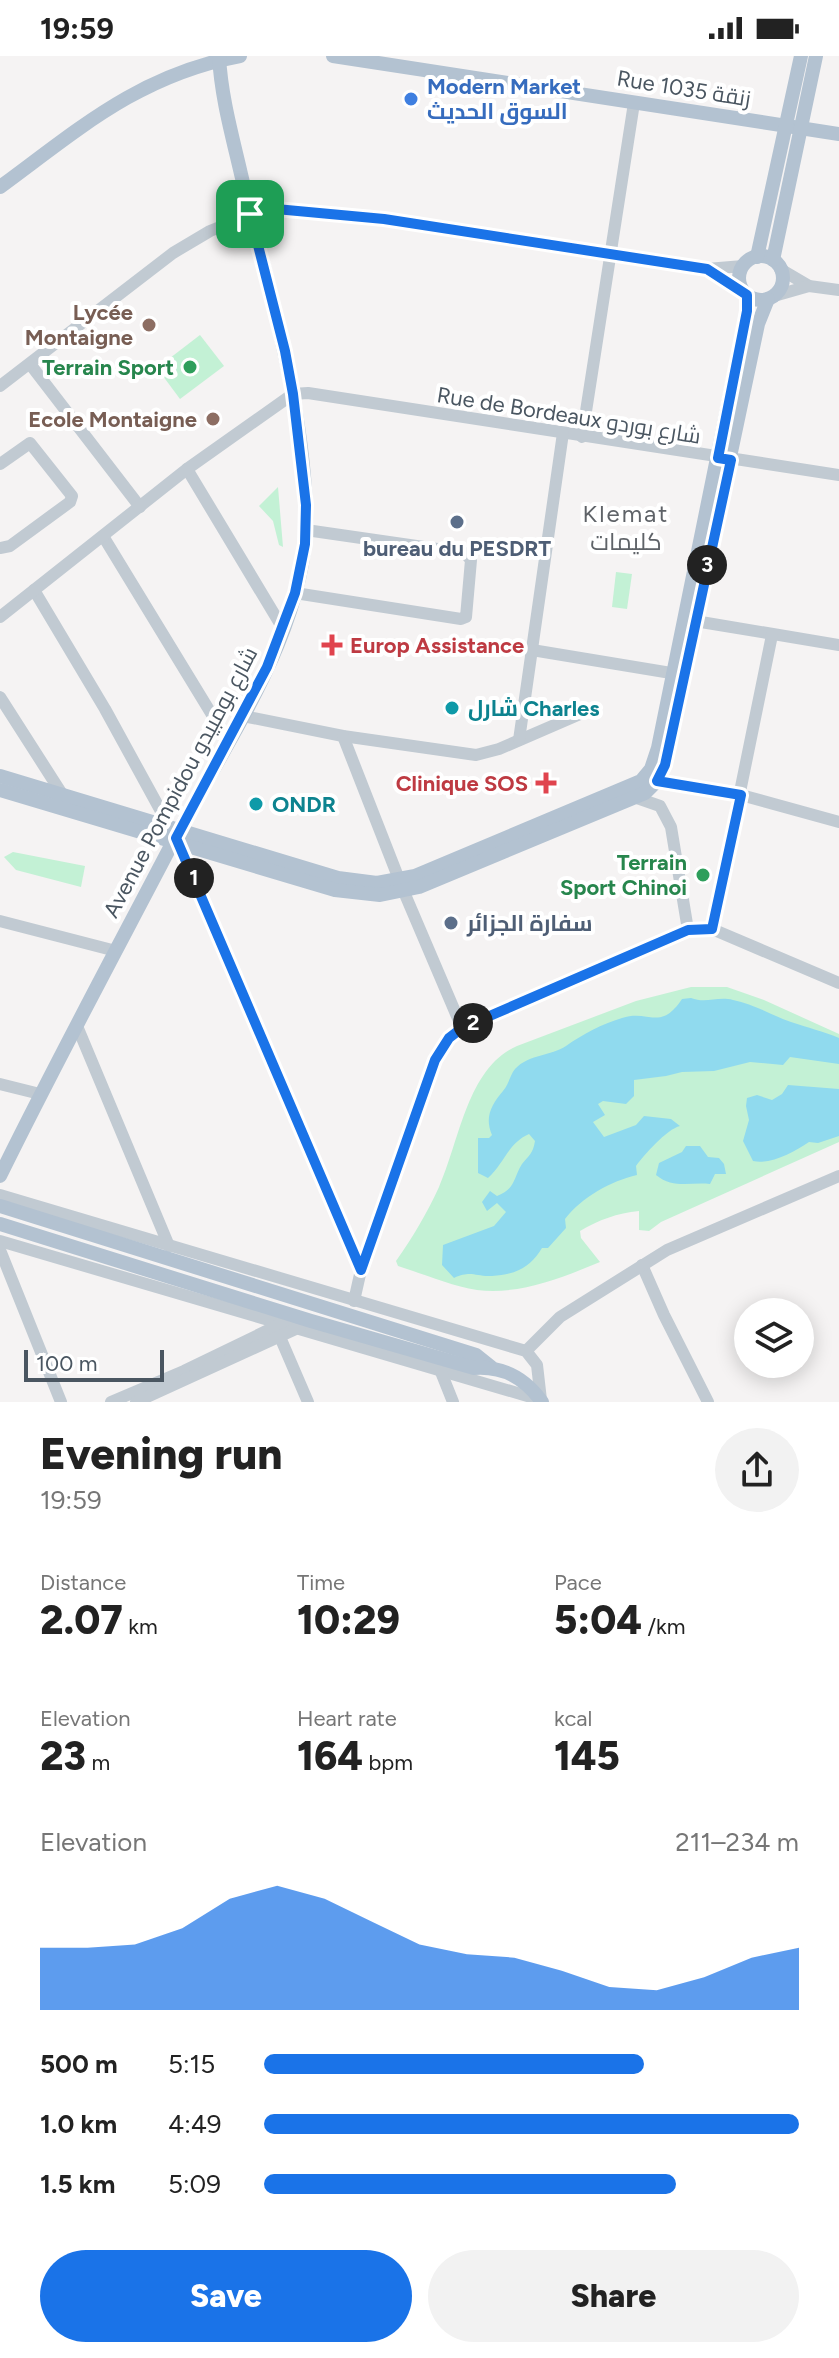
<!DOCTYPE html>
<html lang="en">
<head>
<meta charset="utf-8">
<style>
  :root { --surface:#fff; --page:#f2f2f2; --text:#222; --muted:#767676; --accent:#1a73e8 }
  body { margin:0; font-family:Figtree,Cairo,sans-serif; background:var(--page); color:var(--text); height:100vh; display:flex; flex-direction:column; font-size:30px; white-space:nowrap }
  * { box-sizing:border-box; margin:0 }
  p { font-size:26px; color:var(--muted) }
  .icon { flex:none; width:44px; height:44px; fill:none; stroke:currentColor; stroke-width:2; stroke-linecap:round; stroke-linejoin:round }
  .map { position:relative; height:1346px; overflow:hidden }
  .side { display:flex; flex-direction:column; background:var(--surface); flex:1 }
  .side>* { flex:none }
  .buttons { position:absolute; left:734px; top:1242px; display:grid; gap:16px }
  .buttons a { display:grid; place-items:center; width:80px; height:80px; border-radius:50%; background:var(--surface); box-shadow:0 4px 20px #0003; font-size:40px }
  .scale { position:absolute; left:24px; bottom:20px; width:140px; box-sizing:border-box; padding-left:8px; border:4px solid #4a5661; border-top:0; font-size:22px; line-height:28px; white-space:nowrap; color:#4a5661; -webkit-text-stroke:6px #fff; paint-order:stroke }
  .pin { position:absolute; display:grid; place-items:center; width:68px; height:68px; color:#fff; margin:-34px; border-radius:16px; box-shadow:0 4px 12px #0006 }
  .km { position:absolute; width:40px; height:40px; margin:-20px; border-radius:50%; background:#222; color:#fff; font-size:22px; line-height:40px; text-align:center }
  .round { display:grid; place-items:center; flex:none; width:84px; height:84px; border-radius:42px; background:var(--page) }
  .overview { display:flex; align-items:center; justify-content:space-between; height:136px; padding:0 40px }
  h1 { font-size:44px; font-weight:800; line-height:60px }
  .stats { display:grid; grid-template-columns:repeat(3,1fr); gap:12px; height:136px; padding:8px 40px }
  .stats div { display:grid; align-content:center }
  .stats b { font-size:40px; font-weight:800 }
  .stats small { font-size:22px; font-weight:400 }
  .stats p { font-size:22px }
  .chart { height:224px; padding:16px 40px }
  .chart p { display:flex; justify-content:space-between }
  .chart svg { width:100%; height:144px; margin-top:8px; fill:var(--accent); opacity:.7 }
  .action { display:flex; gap:16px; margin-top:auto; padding:16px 40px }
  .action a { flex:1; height:92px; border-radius:48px; background:var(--accent); color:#fff; font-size:32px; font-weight:800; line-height:92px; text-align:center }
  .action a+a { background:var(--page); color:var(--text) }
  ul { padding:0 40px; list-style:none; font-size:26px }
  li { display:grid; grid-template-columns:128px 96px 1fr; align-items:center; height:60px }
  li i { height:20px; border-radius:10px; background:var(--accent) }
  .status { display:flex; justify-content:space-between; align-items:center; height:56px; padding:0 40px; background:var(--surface); direction:ltr }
  .status svg { height:22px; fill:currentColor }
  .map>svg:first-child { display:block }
  .green { fill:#c3f1d5 }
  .water { fill:#90daee }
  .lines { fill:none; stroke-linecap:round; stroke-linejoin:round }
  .minor { stroke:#c1cad2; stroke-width:12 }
  .major { stroke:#b3c2d1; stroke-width:14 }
  .route-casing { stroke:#fff; stroke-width:16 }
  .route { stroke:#1a73e8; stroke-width:10 }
  .shop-dot { fill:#3f7fe0; stroke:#fff; stroke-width:3 }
  .education-dot { fill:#8d6e63; stroke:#fff; stroke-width:3 }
  .leisure-dot { fill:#2e9e5b; stroke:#fff; stroke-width:3 }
  .service-dot { fill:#5c6f8a; stroke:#fff; stroke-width:3 }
  .health-dot { fill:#e0444e; stroke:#fff; stroke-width:3 }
  .culture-dot { fill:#0f9aa8; stroke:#fff; stroke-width:3 }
  .labels { text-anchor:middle; stroke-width:8; stroke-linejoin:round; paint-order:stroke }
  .shop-label { font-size:22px; font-weight:bold; fill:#366cbe; stroke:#fff; text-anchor:start }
  .street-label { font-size:22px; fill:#4a5661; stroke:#fff }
  .education-label { font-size:22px; font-weight:bold; fill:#785e54; stroke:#fff; text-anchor:end }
  .leisure-label { font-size:22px; font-weight:bold; fill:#27864d; stroke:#fff; text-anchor:end }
  .service-label { font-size:22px; font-weight:bold; fill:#4e5e75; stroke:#fff }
  .health-label { font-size:22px; font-weight:bold; fill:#be3a42; stroke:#fff; text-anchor:start }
  .culture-label { font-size:22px; font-weight:bold; fill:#0d838f; stroke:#fff; text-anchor:start }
  .neighbourhood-label { font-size:24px; letter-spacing:2px; fill:#5f6368; stroke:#fff }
</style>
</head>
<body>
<div class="status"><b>19:59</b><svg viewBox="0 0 49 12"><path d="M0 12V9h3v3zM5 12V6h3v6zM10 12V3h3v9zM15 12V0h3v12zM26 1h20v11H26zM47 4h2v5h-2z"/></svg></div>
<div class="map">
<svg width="839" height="1346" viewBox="0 0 839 1346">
  <rect width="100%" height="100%" fill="#f5f3f3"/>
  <g class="green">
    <path d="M200,279L224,310L180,343L157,312Z"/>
    <path d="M278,431L283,491L279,489L273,465L259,450Z"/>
    <path d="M616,516L632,518L627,553L612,551Z"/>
    <path d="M13,796L85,810L81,831L16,814L4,801Z"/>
    <path d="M691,931H727L764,944L839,978V1086L661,1166L649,1175L639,1174V1155C617,1157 599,1164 580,1175L581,1182L600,1206C561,1222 521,1239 477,1234C451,1230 424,1218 398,1210L396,1205C413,1181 427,1157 439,1131C460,1084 467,1012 517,990L636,945Z"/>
  </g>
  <g class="water">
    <path d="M691,942C706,948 717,940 733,944C754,948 771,959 791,966C808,972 823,975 839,982V1008L790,1001L783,1009L750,1006L714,1015L682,1016L666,1020L634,1024V1040L626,1048L603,1045L598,1048L605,1059L593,1066L604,1081L636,1069L644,1060L671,1063L680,1070C667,1073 644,1099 636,1110L637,1119C611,1125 582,1141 565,1163L566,1172L548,1192H542C531,1211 515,1219 492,1220C475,1221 472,1214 454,1222L442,1209L443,1189L494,1170L506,1156L497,1147L487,1155L482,1146L490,1135L497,1140C516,1133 513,1122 522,1108C529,1099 533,1098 535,1085L529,1078C508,1087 504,1108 488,1122L478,1117V1082H489L492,1079C484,1061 492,1048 503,1035C509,1028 510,1019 515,1013C529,998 551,1000 566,990C583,978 602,968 622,962C649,953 660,976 682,943Z"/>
    <path d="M788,1029L839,1033V1080L818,1087L809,1086C794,1096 771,1109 753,1105L743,1085L749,1064L746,1050L747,1042L757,1039L772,1044L782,1038Z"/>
    <path d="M686,1090H700L708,1101L719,1102L724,1108L726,1118H715L710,1128C690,1126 673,1133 656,1119L659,1107L682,1096Z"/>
  </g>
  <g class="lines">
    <g class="minor">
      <path d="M707,213L742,234"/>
      <path d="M780,213L809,230L839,234"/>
      <path d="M774,240L809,230"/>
      <path d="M30,308L140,451"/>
      <path d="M0,330L173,197L210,175L262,154H301L384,163L707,213L743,210"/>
      <path d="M582,381L634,47"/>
      <path d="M0,408L30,387L72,440L70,446L10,490L0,492"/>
      <path d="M187,413L282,571"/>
      <path d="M103,480L228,685"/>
      <path d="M34,534L105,653L179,788L361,1214"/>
      <path d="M295,537L461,563L466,561L471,504L465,497L306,474"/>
      <path d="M0,561L187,413L293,338L308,337L839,419"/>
      <path d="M695,565L839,589"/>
      <path d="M532,594L671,617"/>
      <path d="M0,641L62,738"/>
      <path d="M243,660L343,680L476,699L499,693L587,655"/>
      <path d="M343,680L404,836L462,972"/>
      <path d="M519,684L563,377"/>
      <path d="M651,724L741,739L839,766"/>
      <path d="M637,742L660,750L671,771L688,874"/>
      <path d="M0,865L116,895"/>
      <path d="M712,873L772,579"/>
      <path d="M77,970L169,1190"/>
      <path d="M0,1028L40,1038"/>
      <path d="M0,1139L526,1295L537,1309L541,1344L0,1185"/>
      <path d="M0,1194L61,1346"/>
      <path d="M642,1209L664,1259L708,1346"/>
      <path d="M354,1245L361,1214L435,1004L449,982L462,972L688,874L712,873L839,927"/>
      <path d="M280,1281L308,1346"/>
      <path d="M526,1295L560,1261L667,1194L839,1120"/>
      <path d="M441,1316L453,1346"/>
      <path d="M111,1346L184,1315L287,1265"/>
      <path d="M136,1346L300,1271"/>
    </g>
    <g class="major">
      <path d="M333,0L839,78"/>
      <path d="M0,131C79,73 139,19 240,0"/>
      <circle cx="761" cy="222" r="22"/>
      <path d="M757,201L801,0"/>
      <path d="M773,204L816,0"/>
      <path d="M0,720L338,822L377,827L415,820L641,725L651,713L658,692L747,255V239"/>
      <path d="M0,734L335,834L380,839L419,831L645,737L657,725L665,709L758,268L768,243"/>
      <path d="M0,1120C56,1006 116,895 175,782C228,682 312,567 306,450C301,337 267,228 241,118C232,79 221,40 219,0"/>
      <path d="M0,1150L476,1299L491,1311"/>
      <path d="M0,1168L311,1265L474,1312C504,1310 525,1322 542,1346"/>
    </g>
  </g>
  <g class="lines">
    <defs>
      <path id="route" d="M276,153L384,163L707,213L747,239V255L718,402L731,404L665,709L657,725L741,739L712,873L688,874L462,972L449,982L435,1004L361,1214L176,782L267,611L295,537L305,488L306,449L293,338L285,295L250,158Z"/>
    </defs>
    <use href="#route" class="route-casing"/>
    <use href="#route" class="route"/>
  </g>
  <circle class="shop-dot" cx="411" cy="43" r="8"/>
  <g class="education-dot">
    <circle cx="149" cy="269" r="8"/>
    <circle cx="213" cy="363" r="8"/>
  </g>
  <g class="leisure-dot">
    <circle cx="190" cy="311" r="8"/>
    <circle cx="703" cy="819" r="8"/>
  </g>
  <g class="service-dot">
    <circle cx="457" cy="466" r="8"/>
    <circle cx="451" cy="867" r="8"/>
  </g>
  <g class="health-dot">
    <path d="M328 577h8v8h8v8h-8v8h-8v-8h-8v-8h8z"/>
    <path d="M542 715h8v8h8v8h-8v8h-8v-8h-8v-8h8z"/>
  </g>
  <g class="culture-dot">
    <circle cx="452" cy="652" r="8"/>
    <circle cx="256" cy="748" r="8"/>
  </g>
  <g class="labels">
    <g class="shop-label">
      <text x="427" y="38">Modern Market<tspan x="427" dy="25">السوق الحديث</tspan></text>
    </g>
    <g class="street-label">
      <text transform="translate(684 32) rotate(9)" y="8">Rue 1035 زنقة</text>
      <text transform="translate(569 359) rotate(9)" y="8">Rue de Bordeaux شارع بوردو</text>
      <text transform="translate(180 726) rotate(-62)" y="8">Avenue Pompidou شارع بومبيدو</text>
    </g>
    <g class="education-label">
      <text x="133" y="264">Lycée<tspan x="133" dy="25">Montaigne</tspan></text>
      <text x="197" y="371">Ecole Montaigne</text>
    </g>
    <g class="leisure-label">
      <text x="174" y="319">Terrain Sport</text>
      <text x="687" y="814">Terrain<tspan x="687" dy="25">Sport Chinoi</tspan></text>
    </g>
    <g class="service-label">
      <text x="457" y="500">bureau du PESDRT</text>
      <text x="467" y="875" text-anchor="start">سفارة الجزائر</text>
    </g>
    <g class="health-label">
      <text x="350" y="597">Europ Assistance</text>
      <text x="528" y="735" text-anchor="end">Clinique SOS</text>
    </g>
    <g class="culture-label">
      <text x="468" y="660">شارل Charles</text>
      <text x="272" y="756">ONDR</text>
    </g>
    <g class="neighbourhood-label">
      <text x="626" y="466">Klemat<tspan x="626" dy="28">كليمات</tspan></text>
    </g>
  </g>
</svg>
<div class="buttons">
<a><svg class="icon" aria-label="layers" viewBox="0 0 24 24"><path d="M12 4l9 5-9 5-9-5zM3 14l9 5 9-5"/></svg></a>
</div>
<div class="scale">100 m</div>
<div class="pin" style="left:250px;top:158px;background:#1e9e55"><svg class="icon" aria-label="arrive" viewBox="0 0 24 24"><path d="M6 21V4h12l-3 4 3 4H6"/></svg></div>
<b class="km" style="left:194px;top:822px">1</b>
<b class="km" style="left:473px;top:967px">2</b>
<b class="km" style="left:707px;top:509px">3</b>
</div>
<section class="side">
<div class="overview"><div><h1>Evening run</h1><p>19:59</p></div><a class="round"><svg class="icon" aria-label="share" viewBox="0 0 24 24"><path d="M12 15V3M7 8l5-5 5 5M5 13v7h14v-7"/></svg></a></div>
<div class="stats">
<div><p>Distance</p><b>2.07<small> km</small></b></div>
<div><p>Time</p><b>10:29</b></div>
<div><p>Pace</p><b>5:04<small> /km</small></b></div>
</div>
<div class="stats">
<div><p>Elevation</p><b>23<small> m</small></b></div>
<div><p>Heart rate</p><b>164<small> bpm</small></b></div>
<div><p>kcal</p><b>145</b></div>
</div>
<div class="chart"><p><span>Elevation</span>211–234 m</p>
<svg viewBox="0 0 160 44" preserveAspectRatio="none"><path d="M0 44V25L10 25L20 24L30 19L40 10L50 6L60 10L70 17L80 24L90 27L100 28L110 32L120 37L130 38L140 34L150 28L160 25V44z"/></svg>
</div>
<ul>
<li><b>500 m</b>5:15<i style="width:71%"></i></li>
<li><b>1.0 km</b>4:49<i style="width:100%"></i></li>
<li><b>1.5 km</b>5:09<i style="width:77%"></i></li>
</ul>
<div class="action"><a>Save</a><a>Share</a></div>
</section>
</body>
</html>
